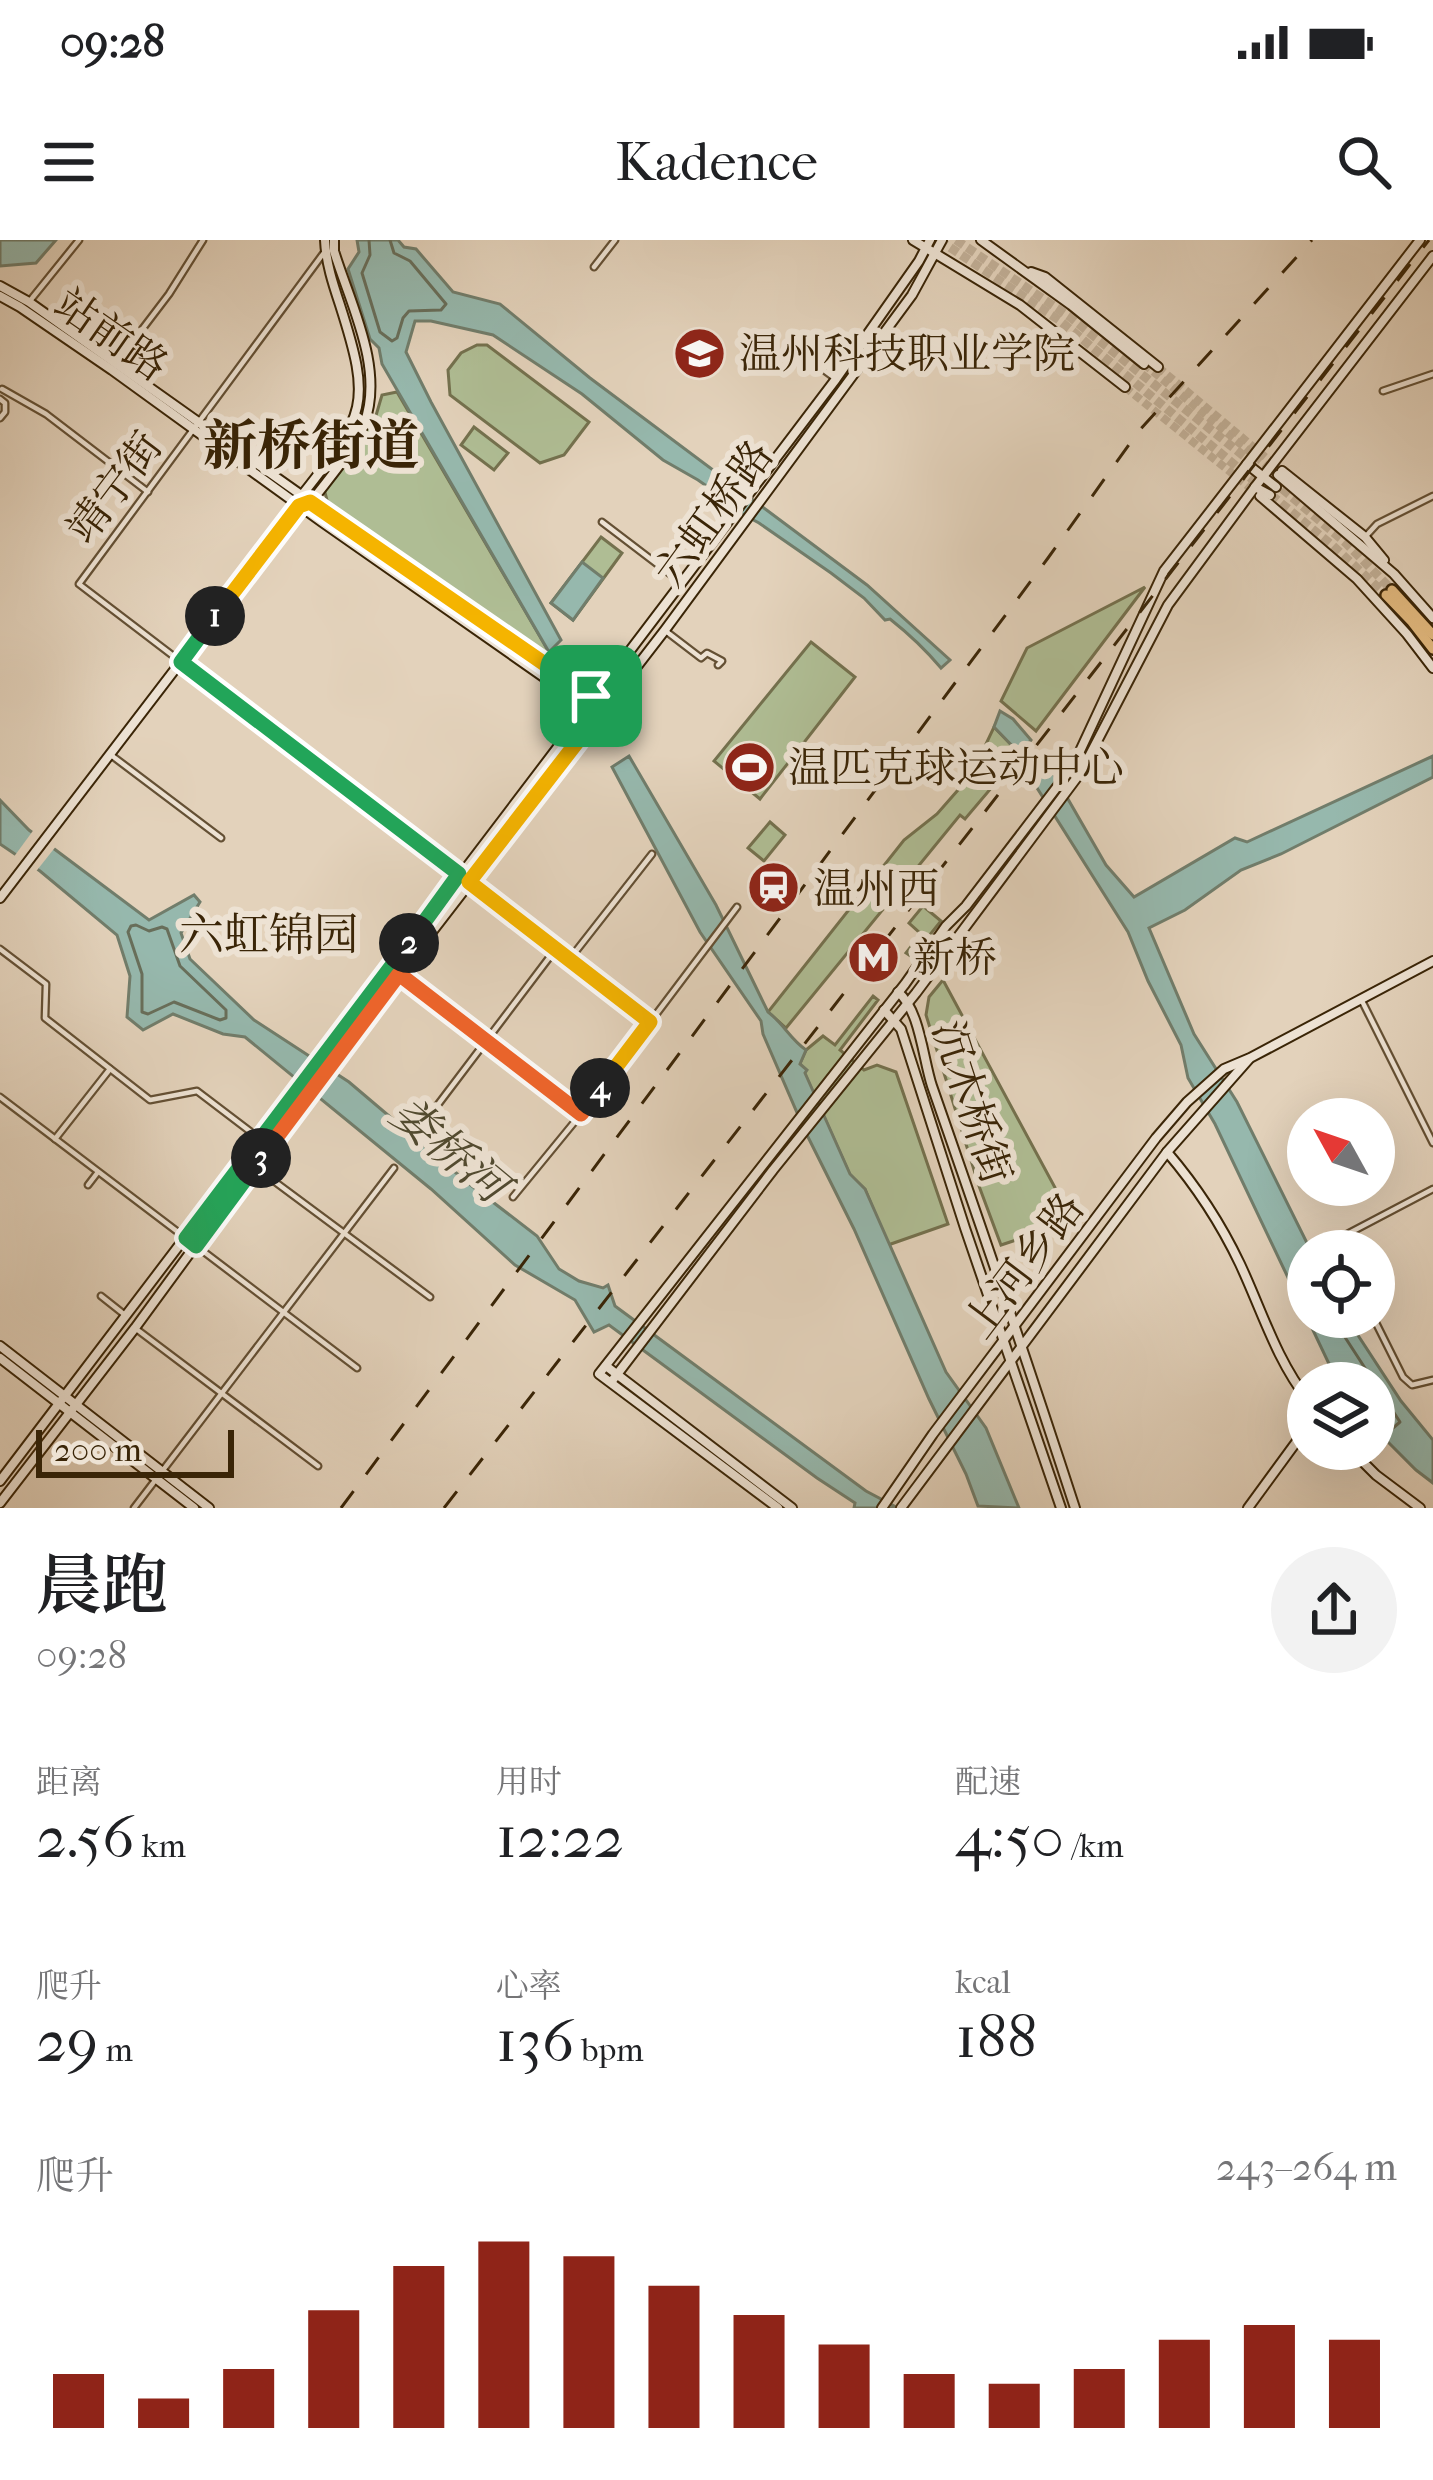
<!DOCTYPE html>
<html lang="zh">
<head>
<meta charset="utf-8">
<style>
  :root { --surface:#fff; --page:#f2f2f2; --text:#202124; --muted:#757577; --accent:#8f2418 }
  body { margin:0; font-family:"IM FELL French Canon","Noto Serif SC",serif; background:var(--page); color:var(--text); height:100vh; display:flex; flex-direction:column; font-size:45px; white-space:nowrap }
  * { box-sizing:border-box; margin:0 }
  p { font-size:39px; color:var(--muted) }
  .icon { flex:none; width:66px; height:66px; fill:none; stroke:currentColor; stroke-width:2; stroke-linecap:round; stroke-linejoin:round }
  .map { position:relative; height:1268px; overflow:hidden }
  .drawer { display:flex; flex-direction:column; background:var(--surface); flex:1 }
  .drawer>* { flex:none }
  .needle { width:78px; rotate:310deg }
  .controls { position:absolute; left:1287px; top:858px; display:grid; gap:24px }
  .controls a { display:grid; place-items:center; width:108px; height:108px; border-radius:50%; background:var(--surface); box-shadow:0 12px 48px #0002; font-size:60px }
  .scale { position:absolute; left:36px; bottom:30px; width:198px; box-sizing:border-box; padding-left:12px; border:6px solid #3a2507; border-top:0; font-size:33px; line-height:42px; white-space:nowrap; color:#3a2507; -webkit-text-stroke:9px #ede2d3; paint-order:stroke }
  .pin { position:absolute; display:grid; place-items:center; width:102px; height:102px; color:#fff; margin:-51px; border-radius:24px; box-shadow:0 6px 18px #0006 }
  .km { position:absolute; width:60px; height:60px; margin:-30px; border-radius:50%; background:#222; color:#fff; font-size:33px; line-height:60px; text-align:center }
  .round { display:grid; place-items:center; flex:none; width:126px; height:126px; border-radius:63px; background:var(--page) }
  .summary { display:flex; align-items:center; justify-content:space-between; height:204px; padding:0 36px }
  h1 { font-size:66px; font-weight:600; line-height:90px }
  .metrics { display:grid; grid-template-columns:repeat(3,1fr); gap:18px; height:204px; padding:12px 36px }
  .metrics div { display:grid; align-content:center }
  .metrics b { font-size:60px; font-weight:600 }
  .metrics small { font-size:33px; font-weight:400 }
  .metrics p { font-size:33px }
  .chart { height:336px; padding:24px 36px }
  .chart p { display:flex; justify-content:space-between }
  .chart svg { width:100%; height:216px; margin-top:12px; stroke:var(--accent); stroke-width:6 }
  .status { display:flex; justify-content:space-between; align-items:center; height:84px; padding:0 60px; background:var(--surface); direction:ltr }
  .status svg { height:33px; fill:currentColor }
  header { display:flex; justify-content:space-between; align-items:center; height:156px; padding:0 36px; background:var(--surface); font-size:54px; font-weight:600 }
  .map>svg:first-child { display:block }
  .green { fill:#afbd94; stroke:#74714e; stroke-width:3 }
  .water { fill:#96b8ad; stroke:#717d6b; stroke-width:3 }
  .pier { fill:#e3d2bb }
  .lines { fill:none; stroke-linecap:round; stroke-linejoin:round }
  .shore { stroke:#686e5a; stroke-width:3 }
  .canal { stroke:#96b8ad; stroke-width:8 }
  .secondary-tunnel { stroke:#c1af97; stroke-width:8; stroke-dasharray:8 4; stroke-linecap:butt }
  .primary-tunnel { stroke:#c1af97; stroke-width:9; stroke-dasharray:9 4.5; stroke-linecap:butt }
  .street-casing { stroke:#645034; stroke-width:9 }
  .secondary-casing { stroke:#3a2507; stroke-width:12 }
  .primary-casing { stroke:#3a2507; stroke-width:14 }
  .street { stroke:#ede2d3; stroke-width:4.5 }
  .secondary { stroke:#ede2d3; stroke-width:8 }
  .primary { stroke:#e2b97e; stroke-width:9 }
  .rail { stroke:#3a2507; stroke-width:3; stroke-dasharray:21 21; stroke-linecap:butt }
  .split-1-casing { stroke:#fff; stroke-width:24 }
  .split-2-casing { stroke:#fff; stroke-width:24 }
  .split-3-casing { stroke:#fff; stroke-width:24 }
  .split-4-casing { stroke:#fff; stroke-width:24 }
  .split-5-casing { stroke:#fff; stroke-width:24 }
  .split-1 { stroke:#f5b400; stroke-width:15 }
  .split-2 { stroke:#22a559; stroke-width:15 }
  .split-3 { stroke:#22a559; stroke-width:15 }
  .split-4 { stroke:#f0652b; stroke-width:15 }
  .split-5 { stroke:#f5b400; stroke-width:15 }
  .labels { text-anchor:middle; stroke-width:12; stroke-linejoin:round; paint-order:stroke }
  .street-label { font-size:42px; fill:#3a2507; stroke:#ede2d3 }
  .poi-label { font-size:42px; fill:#3a2507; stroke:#ede2d3; text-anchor:start }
  .neighbourhood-label { font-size:45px; fill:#3a2507; stroke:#ede2d3 }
  .water-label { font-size:45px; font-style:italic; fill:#514a30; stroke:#ede2d3 }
  .district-label { font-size:54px; font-weight:bold; fill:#3a2507; stroke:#ede2d3 }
</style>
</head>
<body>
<div class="status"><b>09:28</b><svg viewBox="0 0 49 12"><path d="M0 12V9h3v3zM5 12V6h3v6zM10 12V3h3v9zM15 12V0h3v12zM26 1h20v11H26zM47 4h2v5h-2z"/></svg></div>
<header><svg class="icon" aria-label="menu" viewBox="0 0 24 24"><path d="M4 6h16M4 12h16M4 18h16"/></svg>Kadence<svg class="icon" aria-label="search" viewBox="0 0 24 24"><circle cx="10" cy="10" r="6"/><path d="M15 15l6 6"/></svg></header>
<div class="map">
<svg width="1433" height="1268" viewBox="0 0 1433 1268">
  <rect width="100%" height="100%" fill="#e3d2bb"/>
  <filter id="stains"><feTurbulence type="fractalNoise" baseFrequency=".00167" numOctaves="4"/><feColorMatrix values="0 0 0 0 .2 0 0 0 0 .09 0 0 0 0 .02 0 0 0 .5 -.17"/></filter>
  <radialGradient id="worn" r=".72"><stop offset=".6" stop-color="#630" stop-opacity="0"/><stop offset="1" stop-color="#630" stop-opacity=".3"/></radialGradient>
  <g class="green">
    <path d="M477,105H487L589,182L564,215L540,223L450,155L448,130L461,113Z"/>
    <path d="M397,152L549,412L545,419L329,268L323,245L375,179L382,155Z"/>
    <path d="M474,187L508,213L494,230L461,205Z"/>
    <path d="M601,297L622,313L573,380L551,363Z"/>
    <path d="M1145,347L1036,491L1001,461L1027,408Z"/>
    <path d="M811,402L855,437L760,559L714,521Z"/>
    <path d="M994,487L1020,514L965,579L960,575L786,788L768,772L904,600L937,574L958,550L978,521Z"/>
    <path d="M770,582L785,595L764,621L748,608Z"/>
    <path d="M923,666L941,681L912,717L906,713L921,694L909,683Z"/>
    <path d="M943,740L1073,981L1001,1005L979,946L926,775L929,757Z"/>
    <path d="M873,756L878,760L840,810L864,830L877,825L896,832L948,984L888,1005L865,949L850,935L800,823L806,810L823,796L835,805Z"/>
  </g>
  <g class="water">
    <path d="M0,0H56L36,23L0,26Z"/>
    <path d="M357,0H398L404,7L416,9L453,52L500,64L590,138L867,345L950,420L941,428C925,409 909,394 890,379L885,380L864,358L831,333L759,283L722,263L718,254L698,240L663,220L582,154L493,95L431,81H415L406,112L431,162L561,400L549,412L382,124L379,108L370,99L348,29L359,12Z"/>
    <path d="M582,322L603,338L573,380L551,363Z"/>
    <path d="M1000,471L1013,479L1031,500L1020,514L994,487Z"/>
    <path d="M1042,514L1106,625L1134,657L1235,598L1247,602L1433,516V537L1281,614L1241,630L1185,670L1149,688L1194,794L1237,862L1311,1011H1308V1077H1346L1401,1161L1433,1200V1243L1416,1230L1374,1188V1143H1342L1330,1126L1215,884L1188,838L1181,805L1148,741L1128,692L1027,532Z"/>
    <path d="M629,516L716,665L768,772C784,784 790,799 806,810L800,824L807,830L805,833L850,934L865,949L946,1132L986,1188L1019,1268L978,1266L966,1234L929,1159L854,989L805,891L763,794L761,781L700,692L612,527Z"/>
    <path d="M0,560L29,590L149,680L194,655L200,662L181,693L190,719L254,780L349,842L468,943L537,996L559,1029L579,1041L603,1048L608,1045L615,1066L866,1251L898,1268H854L855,1263L817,1238L609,1085L594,1092L575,1060L515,1025L431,949L245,797L223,794L173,774L143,790L127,777L130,736L117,695L40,631L0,604Z"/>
  </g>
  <path class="pier" d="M35,588L57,605L34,634L13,618Z"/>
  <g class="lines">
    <g class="shore">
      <path d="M369,0L370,15L362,33L380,92L392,101L397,98L403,78L409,71L441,70L446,64L410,21L394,13L390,0"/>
      <path d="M131,686L136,685L149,691L162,687L167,689L180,726L226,770V778L220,780L174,762L148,774L142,772V734L128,692Z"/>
      <path d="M1337,1077L1339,1088L1400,1182L1393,1188L1382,1180H1374"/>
    </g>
    <path class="canal" d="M1021,502L1039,529"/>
    <g class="secondary-tunnel">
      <path d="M1144,124L1278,235"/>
      <path d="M1158,127L1282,231"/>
      <path d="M1125,147L1260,256"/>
    </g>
    <g class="primary-tunnel">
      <path d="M939,0L1059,80L1333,306L1386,355"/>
      <path d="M956,0L1070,77L1255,225"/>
      <path d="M1272,240L1346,303L1392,350"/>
    </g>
    <defs>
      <g id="street">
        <path d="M323,14L79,344L459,634"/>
        <path d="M594,27L615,0"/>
        <path d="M29,62L79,0"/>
        <path d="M794,108L836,139"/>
        <path d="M115,125L169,54L203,0"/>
        <path d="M2,149L46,174L148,252"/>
        <path d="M1383,151L1433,134"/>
        <path d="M0,159L5,163V172L0,178"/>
        <path d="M602,282L682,343"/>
        <path d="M1366,296L1377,284L1433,256"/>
        <path d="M667,392L701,418L707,413L722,421L718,425"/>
        <path d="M111,515L221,598"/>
        <path d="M0,709L46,744L45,778L150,860L197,851L260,899"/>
        <path d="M569,720L652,614"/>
        <path d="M400,735L581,874"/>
        <path d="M1361,759L1433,903"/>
        <path d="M0,857L357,1128"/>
        <path d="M421,887L555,710"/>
        <path d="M55,899L110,829"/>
        <path d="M255,927L430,1057"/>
        <path d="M88,945L98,932"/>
        <path d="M513,957L581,874L737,667"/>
        <path d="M1339,1011L1334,1001L1433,949"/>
        <path d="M101,1056L125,1075"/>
        <path d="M1373,1077L1403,1137L1412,1145L1433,1140"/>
        <path d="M135,1088L318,1226"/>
        <path d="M134,1268L394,928"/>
      </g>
      <g id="secondary">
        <path d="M913,0L1020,65L1125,147"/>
        <path d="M981,0L1071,65L1144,124"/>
        <path d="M1031,32L1045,37L1158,127"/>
        <path d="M0,46L29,62L311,262L607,467"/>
        <path d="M0,56L20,67L112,130L322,282L598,475"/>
        <path d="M1247,224L1420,0"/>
        <path d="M1282,231L1365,297L1384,320"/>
        <path d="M1278,235L1394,334L1433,378"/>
        <path d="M1255,247L1433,16"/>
        <path d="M1260,256L1357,339L1407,394L1433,428"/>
        <path d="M306,263L311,262C329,238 353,212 364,184C385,129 350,63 334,11V0"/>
        <path d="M466,640L650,782"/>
        <path d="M0,658L290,279L299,266L302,255C366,174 372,165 340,65C333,44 326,23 325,0"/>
        <path d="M898,752C920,770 923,819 932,846C981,986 1029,1127 1075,1268"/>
        <path d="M884,770L901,789L965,988L1061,1268"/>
        <path d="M1167,912C1197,947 1220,982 1240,1024C1262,1071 1276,1119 1308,1160"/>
        <path d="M0,1106L209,1268"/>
        <path d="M0,1118L194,1268"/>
        <path d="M606,1126L792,1268"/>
        <path d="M612,1141L773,930L916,753L1081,532L1168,365L1255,247L1270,255"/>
        <path d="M1350,1209L1376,1235L1420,1268"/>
        <path d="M0,1241L564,499L591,456L610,437L836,139L919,21L930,0"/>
        <path d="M0,1263L135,1088L296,868L665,390L912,55L942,0"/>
        <path d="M778,1268L599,1134L905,744L946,686L966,666L1073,526L1164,331L1247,224L1276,247"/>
        <path d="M882,1268L933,1194L1156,898L1187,862L1224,829L1250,818L1433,721"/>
        <path d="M901,1268L1167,912L1249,819"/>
        <path d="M1248,1268L1308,1186"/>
      </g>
      <g id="primary">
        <path d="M1392,350L1433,395"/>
        <path d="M1386,355L1412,382L1433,409"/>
      </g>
    </defs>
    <use href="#street" class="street-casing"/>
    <use href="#secondary" class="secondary-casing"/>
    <use href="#primary" class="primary-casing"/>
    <use href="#street" class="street"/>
    <use href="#secondary" class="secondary"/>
    <use href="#primary" class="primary"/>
    <g class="rail">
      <path d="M341,1268L1048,318L1138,192L1312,0"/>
      <path d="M444,1268L1429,0"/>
    </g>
  </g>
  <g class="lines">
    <defs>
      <path id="split-1" d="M215,376L299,266L310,262L591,456"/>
      <path id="split-2" d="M215,376L181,422L459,634L409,703"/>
      <path id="split-3" d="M261,918L196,1006L186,998L409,703"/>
      <path id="split-4" d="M261,918L399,734L581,874L600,848"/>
      <path id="split-5" d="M591,456L584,465L598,475L469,642L650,782L600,848"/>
    </defs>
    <use href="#split-1" class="split-1-casing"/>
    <use href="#split-2" class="split-2-casing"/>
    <use href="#split-3" class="split-3-casing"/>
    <use href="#split-4" class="split-4-casing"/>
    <use href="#split-5" class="split-5-casing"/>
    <use href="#split-1" class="split-1"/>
    <use href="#split-2" class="split-2"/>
    <use href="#split-3" class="split-3"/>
    <use href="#split-4" class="split-4"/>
    <use href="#split-5" class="split-5"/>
  </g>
  <defs>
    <symbol id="university-disc" viewBox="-11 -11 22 22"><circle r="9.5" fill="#8f2418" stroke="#ede2d3"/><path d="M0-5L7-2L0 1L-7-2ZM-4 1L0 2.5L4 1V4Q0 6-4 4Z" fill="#fff"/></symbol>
    <symbol id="stadium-disc" viewBox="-11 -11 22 22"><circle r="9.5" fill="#8f2418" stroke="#ede2d3"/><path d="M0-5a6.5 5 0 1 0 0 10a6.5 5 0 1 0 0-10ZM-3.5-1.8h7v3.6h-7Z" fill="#fff"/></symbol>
    <symbol id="station-disc" viewBox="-11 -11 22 22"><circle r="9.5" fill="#8f2418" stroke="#ede2d3"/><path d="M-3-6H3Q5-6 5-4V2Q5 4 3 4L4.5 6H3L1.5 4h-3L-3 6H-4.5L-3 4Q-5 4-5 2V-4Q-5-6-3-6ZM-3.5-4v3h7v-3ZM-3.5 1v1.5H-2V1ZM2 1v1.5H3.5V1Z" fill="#fff"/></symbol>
    <symbol id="metro-disc" viewBox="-11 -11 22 22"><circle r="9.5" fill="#8f2418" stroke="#ede2d3"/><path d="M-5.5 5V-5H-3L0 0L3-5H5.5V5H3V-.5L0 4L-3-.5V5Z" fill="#fff"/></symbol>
  </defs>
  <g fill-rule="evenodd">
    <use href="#university-disc" x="670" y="84" width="59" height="59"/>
    <use href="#stadium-disc" x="720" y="498" width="59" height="59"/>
    <use href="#station-disc" x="744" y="618" width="59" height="59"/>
    <use href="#metro-disc" x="844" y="688" width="59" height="59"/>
  </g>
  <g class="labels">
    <g class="street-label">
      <text transform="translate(112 94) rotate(35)" y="15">站前路</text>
      <text transform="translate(114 247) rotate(-53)" y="15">靖宁街</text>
      <text transform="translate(713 273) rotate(-54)" y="15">六虹桥路</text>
      <text transform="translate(973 862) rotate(72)" y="15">沉木桥街</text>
      <text transform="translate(1023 1025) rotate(-53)" y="15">上河乡路</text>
    </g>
    <g class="poi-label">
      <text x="739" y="128">温州科技职业学院</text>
      <text x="788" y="542">温匹克球运动中心</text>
      <text x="813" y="663">温州西</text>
      <text x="913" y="732">新桥</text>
    </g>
    <g class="neighbourhood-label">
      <text x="269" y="710">六虹锦园</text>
    </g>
    <g class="water-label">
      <text transform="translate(450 909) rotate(40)" y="16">娄桥河</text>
    </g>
    <g class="district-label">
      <text x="311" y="224">新桥街道</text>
    </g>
  </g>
  <rect width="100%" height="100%" filter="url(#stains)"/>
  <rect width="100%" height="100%" fill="url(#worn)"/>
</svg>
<div class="controls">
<a><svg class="needle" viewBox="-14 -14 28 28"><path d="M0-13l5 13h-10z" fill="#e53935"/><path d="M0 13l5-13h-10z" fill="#757577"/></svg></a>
<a><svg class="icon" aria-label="locate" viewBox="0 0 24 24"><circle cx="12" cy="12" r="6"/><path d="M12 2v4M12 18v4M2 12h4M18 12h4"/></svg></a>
<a><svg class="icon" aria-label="layers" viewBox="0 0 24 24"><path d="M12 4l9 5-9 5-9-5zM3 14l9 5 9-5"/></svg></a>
</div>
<div class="scale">200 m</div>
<div class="pin" style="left:591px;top:456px;background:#1e9e55"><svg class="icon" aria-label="arrive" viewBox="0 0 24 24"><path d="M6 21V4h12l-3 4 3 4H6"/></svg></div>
<b class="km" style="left:215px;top:376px">1</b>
<b class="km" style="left:409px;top:703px">2</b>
<b class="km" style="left:261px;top:918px">3</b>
<b class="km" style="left:600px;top:848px">4</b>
</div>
<section class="drawer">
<div class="summary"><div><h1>晨跑</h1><p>09:28</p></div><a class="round"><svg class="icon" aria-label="share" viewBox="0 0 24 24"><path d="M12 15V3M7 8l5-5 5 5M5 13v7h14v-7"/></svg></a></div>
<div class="metrics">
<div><p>距离</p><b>2.56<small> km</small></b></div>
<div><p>用时</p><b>12:22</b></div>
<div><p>配速</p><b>4:50<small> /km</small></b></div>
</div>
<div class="metrics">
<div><p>爬升</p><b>29<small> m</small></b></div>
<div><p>心率</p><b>136<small> bpm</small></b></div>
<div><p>kcal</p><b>188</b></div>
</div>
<div class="chart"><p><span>爬升</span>243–264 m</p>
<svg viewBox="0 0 160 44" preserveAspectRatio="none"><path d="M5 44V33M15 44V38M25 44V32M35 44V20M45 44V11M55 44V6M65 44V9M75 44V15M85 44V21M95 44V27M105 44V33M115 44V35M125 44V32M135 44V26M145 44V23M155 44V26"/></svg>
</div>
</section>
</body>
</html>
